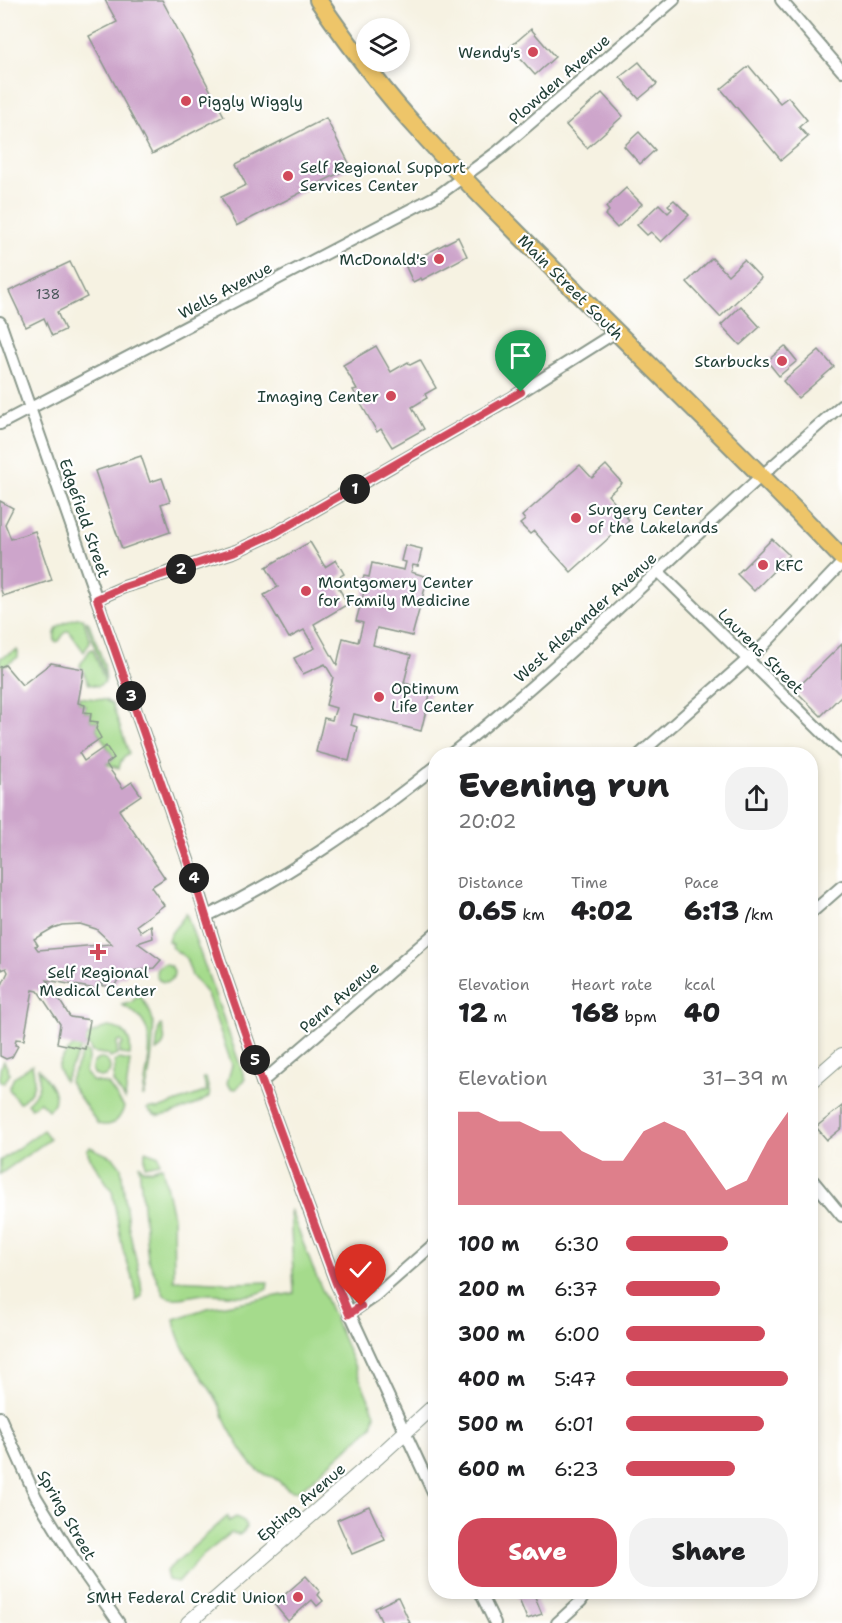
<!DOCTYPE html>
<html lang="en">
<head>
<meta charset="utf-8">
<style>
  :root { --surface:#fff; --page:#f2f2f2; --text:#202124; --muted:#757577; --accent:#d1495b }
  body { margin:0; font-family:"Shantell Sans",sans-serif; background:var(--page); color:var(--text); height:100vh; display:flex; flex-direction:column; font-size:22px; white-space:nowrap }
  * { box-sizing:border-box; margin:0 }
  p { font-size:20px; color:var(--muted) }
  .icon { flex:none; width:33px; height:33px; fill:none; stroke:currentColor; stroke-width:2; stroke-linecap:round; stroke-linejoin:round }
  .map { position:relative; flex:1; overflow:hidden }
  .drawer { position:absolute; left:428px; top:747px; width:390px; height:852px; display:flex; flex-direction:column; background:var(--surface); border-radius:24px; box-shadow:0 3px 9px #0003 }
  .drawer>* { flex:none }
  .tools { position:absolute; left:356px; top:18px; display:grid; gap:12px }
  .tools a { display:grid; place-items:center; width:54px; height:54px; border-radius:50%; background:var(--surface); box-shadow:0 3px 9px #0003; font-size:30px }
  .pin { position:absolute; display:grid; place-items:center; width:51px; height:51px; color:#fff; margin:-62px -26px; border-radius:50% 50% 50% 0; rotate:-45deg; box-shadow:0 0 6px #0007 }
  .pin .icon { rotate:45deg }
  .km { position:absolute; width:30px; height:30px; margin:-15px; border-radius:50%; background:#222; color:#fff; font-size:16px; line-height:30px; text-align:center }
  .round { display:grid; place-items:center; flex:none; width:63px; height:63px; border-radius:24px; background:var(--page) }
  .head { display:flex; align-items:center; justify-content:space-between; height:102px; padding:0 30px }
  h1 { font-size:33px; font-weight:800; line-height:45px }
  .metrics { display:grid; grid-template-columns:repeat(3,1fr); gap:9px; height:102px; padding:6px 30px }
  .metrics div { display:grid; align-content:center }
  .metrics b { font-size:26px; font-weight:800 }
  .metrics small { font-size:16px; font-weight:400 }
  .metrics p { font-size:16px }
  .chart { height:168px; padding:12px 30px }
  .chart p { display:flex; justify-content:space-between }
  .chart svg { width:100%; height:108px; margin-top:6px; fill:var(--accent); opacity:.7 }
  .cta { display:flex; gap:12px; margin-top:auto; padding:12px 30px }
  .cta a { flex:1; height:69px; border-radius:24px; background:var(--accent); color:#fff; font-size:24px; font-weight:800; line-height:69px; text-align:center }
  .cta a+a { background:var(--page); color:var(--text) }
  ul { padding:0 30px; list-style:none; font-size:20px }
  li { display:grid; grid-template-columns:96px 72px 1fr; align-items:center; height:45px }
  li i { height:15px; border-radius:8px; background:var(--accent) }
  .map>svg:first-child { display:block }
  .green { fill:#a5db8c; stroke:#628c60; stroke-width:1.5 }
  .building { fill:#cda5cb; fill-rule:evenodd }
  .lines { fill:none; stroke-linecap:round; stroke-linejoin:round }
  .minor-casing { stroke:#8a988b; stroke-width:14 }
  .tertiary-casing { stroke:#8a988b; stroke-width:16 }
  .primary-casing { stroke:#8a988b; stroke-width:20 }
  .minor { stroke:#fff; stroke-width:10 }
  .tertiary { stroke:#fff; stroke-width:14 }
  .primary { stroke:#eec569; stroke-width:16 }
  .route-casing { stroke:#fff; stroke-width:12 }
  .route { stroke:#d1495b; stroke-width:8 }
  .poi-dot { fill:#d1495b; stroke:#fff; stroke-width:2 }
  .labels { text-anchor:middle; stroke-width:4.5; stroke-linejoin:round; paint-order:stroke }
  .number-label { font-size:14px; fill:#4a575a }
  .poi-label { font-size:16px; fill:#1f3d34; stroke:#fff; text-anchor:start }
  .street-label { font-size:16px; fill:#1f3d34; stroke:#fff }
</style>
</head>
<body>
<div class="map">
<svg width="842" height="1623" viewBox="0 0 842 1623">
  <rect width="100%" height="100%" fill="#fff"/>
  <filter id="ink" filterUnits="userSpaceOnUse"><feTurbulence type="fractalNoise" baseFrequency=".0167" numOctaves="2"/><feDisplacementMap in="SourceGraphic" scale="12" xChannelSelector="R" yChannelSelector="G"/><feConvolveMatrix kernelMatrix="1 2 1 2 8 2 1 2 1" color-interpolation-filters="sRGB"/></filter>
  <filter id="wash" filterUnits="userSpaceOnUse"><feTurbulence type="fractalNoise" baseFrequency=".008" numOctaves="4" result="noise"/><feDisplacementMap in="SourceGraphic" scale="24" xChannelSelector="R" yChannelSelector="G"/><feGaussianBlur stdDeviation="1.35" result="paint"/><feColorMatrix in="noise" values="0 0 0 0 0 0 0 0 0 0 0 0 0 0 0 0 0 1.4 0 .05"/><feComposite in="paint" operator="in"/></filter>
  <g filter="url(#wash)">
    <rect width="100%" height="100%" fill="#f6f2e2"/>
    <g class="green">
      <path d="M76,618H83L90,642L84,652L69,631H66L59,641L55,642C52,626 63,623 76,618Z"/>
      <path d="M86,621L89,623L104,664L106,680Z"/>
      <path d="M93,649L105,682L98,686L89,684L80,665L90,650Z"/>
      <path d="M17,650L18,652V657L0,669V658Z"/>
      <path d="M79,697L105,700L112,704L129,753L121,761L119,768L106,764L114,758L96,729L98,722L90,721L91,713L84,712L85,705L78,703Z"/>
      <path d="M186,913L245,1079L236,1089L231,1088L227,1083L232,1065L207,994L192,976L186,958L171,947L172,943L168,941C169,931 181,924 186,913Z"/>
      <circle cx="165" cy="973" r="9"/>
      <path d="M137,996H140C146,1004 151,1011 153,1021C155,1034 149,1087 143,1097C147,1060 163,1024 122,1005L132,1002Z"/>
      <path d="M161,1025C165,1036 168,1045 156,1051L159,1026Z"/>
      <path d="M109,1027C126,1029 132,1039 130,1055L120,1054V1047L123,1044L121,1041L117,1042V1055L110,1058L109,1055L92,1052L88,1045L81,1048L64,1081L58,1068C60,1052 94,1029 109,1027Z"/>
      <path d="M84,1050L89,1055L85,1072L92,1081L108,1084L124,1107C120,1120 112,1128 98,1124L69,1082Z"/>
      <circle cx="101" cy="1068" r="9"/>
      <path d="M119,1059L130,1061L125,1099L113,1082L115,1065L114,1062Z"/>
      <path d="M4,1061L10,1074L4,1083L0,1081V1069Z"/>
      <path d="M32,1065C37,1083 34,1093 19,1103L9,1089L14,1077Z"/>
      <path d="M38,1068C47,1081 65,1098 48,1110L40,1102L31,1108L27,1103C39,1093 41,1083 38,1068Z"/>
      <path d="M203,1078H206L210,1095C205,1103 170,1115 160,1116C154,1116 151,1113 147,1109L150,1108L158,1109L207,1091Z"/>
      <path d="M43,1130L50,1139L0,1174V1161Z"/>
      <path d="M90,1147L114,1158L121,1167L128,1224L141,1282L142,1296L136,1301L134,1283L123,1250L112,1191L89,1156L87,1150Z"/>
      <path d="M145,1151L159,1156L160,1163L145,1166Z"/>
      <path d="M139,1164L143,1170H151L162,1166L173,1217L174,1280L234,1283L268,1282L267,1289C250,1301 225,1293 205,1294C193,1294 174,1303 164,1295L148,1259Z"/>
      <path d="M290,1209L312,1266L375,1414L372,1426L305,1486C288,1498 287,1485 274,1478C270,1475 265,1476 262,1473C249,1466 234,1438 227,1425C224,1418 222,1410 219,1404C204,1376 178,1352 174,1319L208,1308L294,1293Z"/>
      <path d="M228,1516L229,1521L236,1517L244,1521C248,1526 245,1532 239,1535L231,1533L201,1557L179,1582L168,1580L166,1571Z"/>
    </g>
    <g id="blocks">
      <g class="building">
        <path d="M105,0H162L224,116L152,154L89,36L117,22Z"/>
        <path d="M531,29L555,57L535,75L510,47Z"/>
        <path d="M639,62L657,84L639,99L620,77Z"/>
        <path d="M749,66L780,103L788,97L807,120L799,127L808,137L781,160L721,89Z"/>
        <path d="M602,93L623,116L587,148L566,125Z"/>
        <path d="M326,118L351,167L236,226L221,197L246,185L236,164Z"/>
        <path d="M639,132L655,150L640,164L624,146Z"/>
        <path d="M626,188L642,204L617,228L605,215L609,211L606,207Z"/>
        <path d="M674,200L689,215L661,242L651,232L647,235L637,225L659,204L668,213L672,209L668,205Z"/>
        <path d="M458,237L467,256L422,280L421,278L413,282L406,267L412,264L410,262Z"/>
        <path d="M712,258L728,275L744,260L761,278L720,317L687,282Z"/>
        <path d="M70,262L87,297L57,312L65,330L52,336L44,318L26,327L9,291Z"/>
        <path d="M741,306L760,327L740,345L721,325Z"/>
        <path d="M376,346L391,372L408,362L410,365L420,360L436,388L425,394L427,398L412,407L424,429L392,447L381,429L377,432L353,390L357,389L343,365Z"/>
        <path d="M785,346L797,361L779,376L767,361Z"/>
        <path d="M819,350L834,367L798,398L783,381Z"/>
        <path d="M141,456L150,482L162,478L170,501L161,504L170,532L122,549L95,471Z"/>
        <path d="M580,465L592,478L606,465L622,483L608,495L629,520L571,572L534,531L530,534L520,524L525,520L522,516Z"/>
        <path d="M0,501L13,508L5,524L11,539L35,531L52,580L3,596L0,587Z"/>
        <path d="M772,539L789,555L754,591L737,574Z"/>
        <path d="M310,542L325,567L336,560L344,574L334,580L348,604L314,624L337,665L343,638L358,642L363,623L356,621L365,588L361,587L364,576L369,577L372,563L404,570L406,562L401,561L405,545L422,549L418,566L413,565L411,572L428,577L412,636L377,628L373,645L411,655L404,683L431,690L421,731L354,714L351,725L357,727L349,761L316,752L324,718L332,720L336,708L326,705L333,677L325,664L303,674L294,658L315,648L304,630L289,638L264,595L278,587L266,567Z"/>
        <path d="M842,644V695L821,716L795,690Z"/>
        <path d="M51,663L84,669L78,703L85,705L84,712L91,713L90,721L98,722L96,729L101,738L79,753L84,761L106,746L114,758L106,764L123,788L132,782L141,795L119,810L165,878L151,887L164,905L137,925L141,932L151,925L153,938L138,943L161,960L154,968L126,972V976L119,978L115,985L103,986V984L97,983L96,989L47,980L70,1017L90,1020L85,1049L57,1043L60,1024L38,991L33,990L24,1040L16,1039L15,1045L18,1046L12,1057L6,1059L0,1056V989L8,972L6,968L2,970L0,967V667L5,665L22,685ZM80,924L96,929L112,944L38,950L35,946L38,945L34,939L53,928L62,925Z"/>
        <path d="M842,1106V1128L827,1140L816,1127Z"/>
        <path d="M369,1506L385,1540L352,1554L337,1520Z"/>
        <path d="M306,1576L320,1592L318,1595L323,1601L317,1606L312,1600L288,1621L274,1604Z"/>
        <path d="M516,1592H533L542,1614L527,1619Z"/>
        <path d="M398,1597L410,1623H382L375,1608Z"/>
      </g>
    </g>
  </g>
  <g filter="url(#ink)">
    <use href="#blocks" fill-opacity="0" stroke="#8a988b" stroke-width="1.5"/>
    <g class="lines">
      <defs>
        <g id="minor">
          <path d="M781,0L842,71"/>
          <path d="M0,322L195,880L219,958L262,1082L336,1283L435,1497"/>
          <path d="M0,424L440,194L497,152L674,0"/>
          <path d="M659,572L842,752"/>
          <path d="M97,599L124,587L236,551L275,533L513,397L616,332"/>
          <path d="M451,754C587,646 708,518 842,405"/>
          <path d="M640,754L764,645L842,563"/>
          <path d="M810,914L842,886"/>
          <path d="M207,916C290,876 363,824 435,767"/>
          <path d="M262,1082L435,933"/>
          <path d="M810,1177L842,1216"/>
          <path d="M349,1314L375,1296L435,1243"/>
          <path d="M0,1417L36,1497L74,1559L119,1623"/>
          <path d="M480,1592L495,1623"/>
          <path d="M557,1623L581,1601L587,1592"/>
        </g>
        <g id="tertiary">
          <path d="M810,1083L842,1055"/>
          <path d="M188,1623L378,1457L435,1405"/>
        </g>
        <path id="primary" d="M318,0C349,45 381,89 418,129C462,179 510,225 557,273C652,368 749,461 842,558"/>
      </defs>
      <use href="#minor" class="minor-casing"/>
      <use href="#tertiary" class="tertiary-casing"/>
      <use href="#primary" class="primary-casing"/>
      <use href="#minor" class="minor"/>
      <use href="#tertiary" class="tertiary"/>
      <use href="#primary" class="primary"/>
    </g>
  </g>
  <g class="lines" filter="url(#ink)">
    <defs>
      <path id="route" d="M361,1306L349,1314L336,1283L262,1082L219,958L191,869L97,599L124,587L236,551L275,533L521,392"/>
    </defs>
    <use href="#route" class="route-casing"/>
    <use href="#route" class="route"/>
  </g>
  <g class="poi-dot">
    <circle cx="533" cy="52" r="6"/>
    <circle cx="186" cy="101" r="6"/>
    <circle cx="288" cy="176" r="6"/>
    <circle cx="439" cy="259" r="6"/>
    <circle cx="782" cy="361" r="6"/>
    <circle cx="391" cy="396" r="6"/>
    <circle cx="576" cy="518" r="6"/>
    <circle cx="763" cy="565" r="6"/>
    <circle cx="306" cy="591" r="6"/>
    <circle cx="379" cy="697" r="6"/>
    <path d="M95 943h6v6h6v6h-6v6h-6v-6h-6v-6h6z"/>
    <circle cx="298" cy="1597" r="6"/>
  </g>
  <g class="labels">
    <g class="number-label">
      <text x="48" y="299">138</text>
    </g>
    <g class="poi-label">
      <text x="521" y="58" text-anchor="end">Wendy's</text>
      <text x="198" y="107">Piggly Wiggly</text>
      <text x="300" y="173">Self Regional Support<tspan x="300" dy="18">Services Center</tspan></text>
      <text x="427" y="265" text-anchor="end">McDonald's</text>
      <text x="770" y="367" text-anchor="end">Starbucks</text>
      <text x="379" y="402" text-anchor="end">Imaging Center</text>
      <text x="588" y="515">Surgery Center<tspan x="588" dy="18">of the Lakelands</tspan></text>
      <text x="775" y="571">KFC</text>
      <text x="318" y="588">Montgomery Center<tspan x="318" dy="18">for Family Medicine</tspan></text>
      <text x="391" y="694">Optimum<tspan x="391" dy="18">Life Center</tspan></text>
      <text x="98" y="978" text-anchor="middle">Self Regional<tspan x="98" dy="18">Medical Center</tspan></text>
      <text x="286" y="1603" text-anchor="end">SMH Federal Credit Union</text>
    </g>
    <g class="street-label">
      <text transform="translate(559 79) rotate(-41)" y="6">Plowden Avenue</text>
      <text transform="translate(571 287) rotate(45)" y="6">Main Street South</text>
      <text transform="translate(225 290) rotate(-28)" y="6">Wells Avenue</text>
      <text transform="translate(85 518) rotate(71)" y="6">Edgefield Street</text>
      <text transform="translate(585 617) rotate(-42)" y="6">West Alexander Avenue</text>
      <text transform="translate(761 651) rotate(45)" y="6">Laurens Street</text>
      <text transform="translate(339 997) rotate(-41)" y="6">Penn Avenue</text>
      <text transform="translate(301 1502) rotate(-41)" y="6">Epting Avenue</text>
      <text transform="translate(67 1515) rotate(60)" y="6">Spring Street</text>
    </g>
  </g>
</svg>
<div class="tools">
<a><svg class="icon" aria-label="layers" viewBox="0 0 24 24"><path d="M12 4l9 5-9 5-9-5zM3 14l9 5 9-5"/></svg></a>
</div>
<div class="pin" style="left:521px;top:392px;background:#1e9e55"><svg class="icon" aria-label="arrive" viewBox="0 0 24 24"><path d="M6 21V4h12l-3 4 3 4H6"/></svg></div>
<div class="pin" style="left:361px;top:1306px;background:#d93025"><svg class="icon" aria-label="check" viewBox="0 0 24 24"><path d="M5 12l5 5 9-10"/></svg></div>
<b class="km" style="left:355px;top:489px">1</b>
<b class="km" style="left:181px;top:569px">2</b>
<b class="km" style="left:131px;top:696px">3</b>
<b class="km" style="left:194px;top:878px">4</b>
<b class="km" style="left:255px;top:1060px">5</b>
<section class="drawer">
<div class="head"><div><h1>Evening run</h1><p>20:02</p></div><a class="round"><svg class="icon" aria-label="share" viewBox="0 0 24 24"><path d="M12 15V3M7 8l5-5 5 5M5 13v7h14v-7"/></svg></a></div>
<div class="metrics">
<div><p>Distance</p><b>0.65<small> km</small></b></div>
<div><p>Time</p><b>4:02</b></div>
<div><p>Pace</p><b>6:13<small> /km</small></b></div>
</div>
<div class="metrics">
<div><p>Elevation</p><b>12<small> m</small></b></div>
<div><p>Heart rate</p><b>168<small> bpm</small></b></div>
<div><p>kcal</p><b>40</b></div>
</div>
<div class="chart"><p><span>Elevation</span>31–39 m</p>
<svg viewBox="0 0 160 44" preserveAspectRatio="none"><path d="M0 44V6L10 6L20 10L30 10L40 14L50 14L60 22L70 26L80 26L90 14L100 10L110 14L120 26L130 38L140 34L150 18L160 6V44z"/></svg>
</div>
<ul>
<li><b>100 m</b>6:30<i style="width:63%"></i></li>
<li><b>200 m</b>6:37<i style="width:58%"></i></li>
<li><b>300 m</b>6:00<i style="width:86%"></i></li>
<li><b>400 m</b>5:47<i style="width:100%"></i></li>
<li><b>500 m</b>6:01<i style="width:85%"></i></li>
<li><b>600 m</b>6:23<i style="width:67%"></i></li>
</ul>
<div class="cta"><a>Save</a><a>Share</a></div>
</section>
</div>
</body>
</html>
